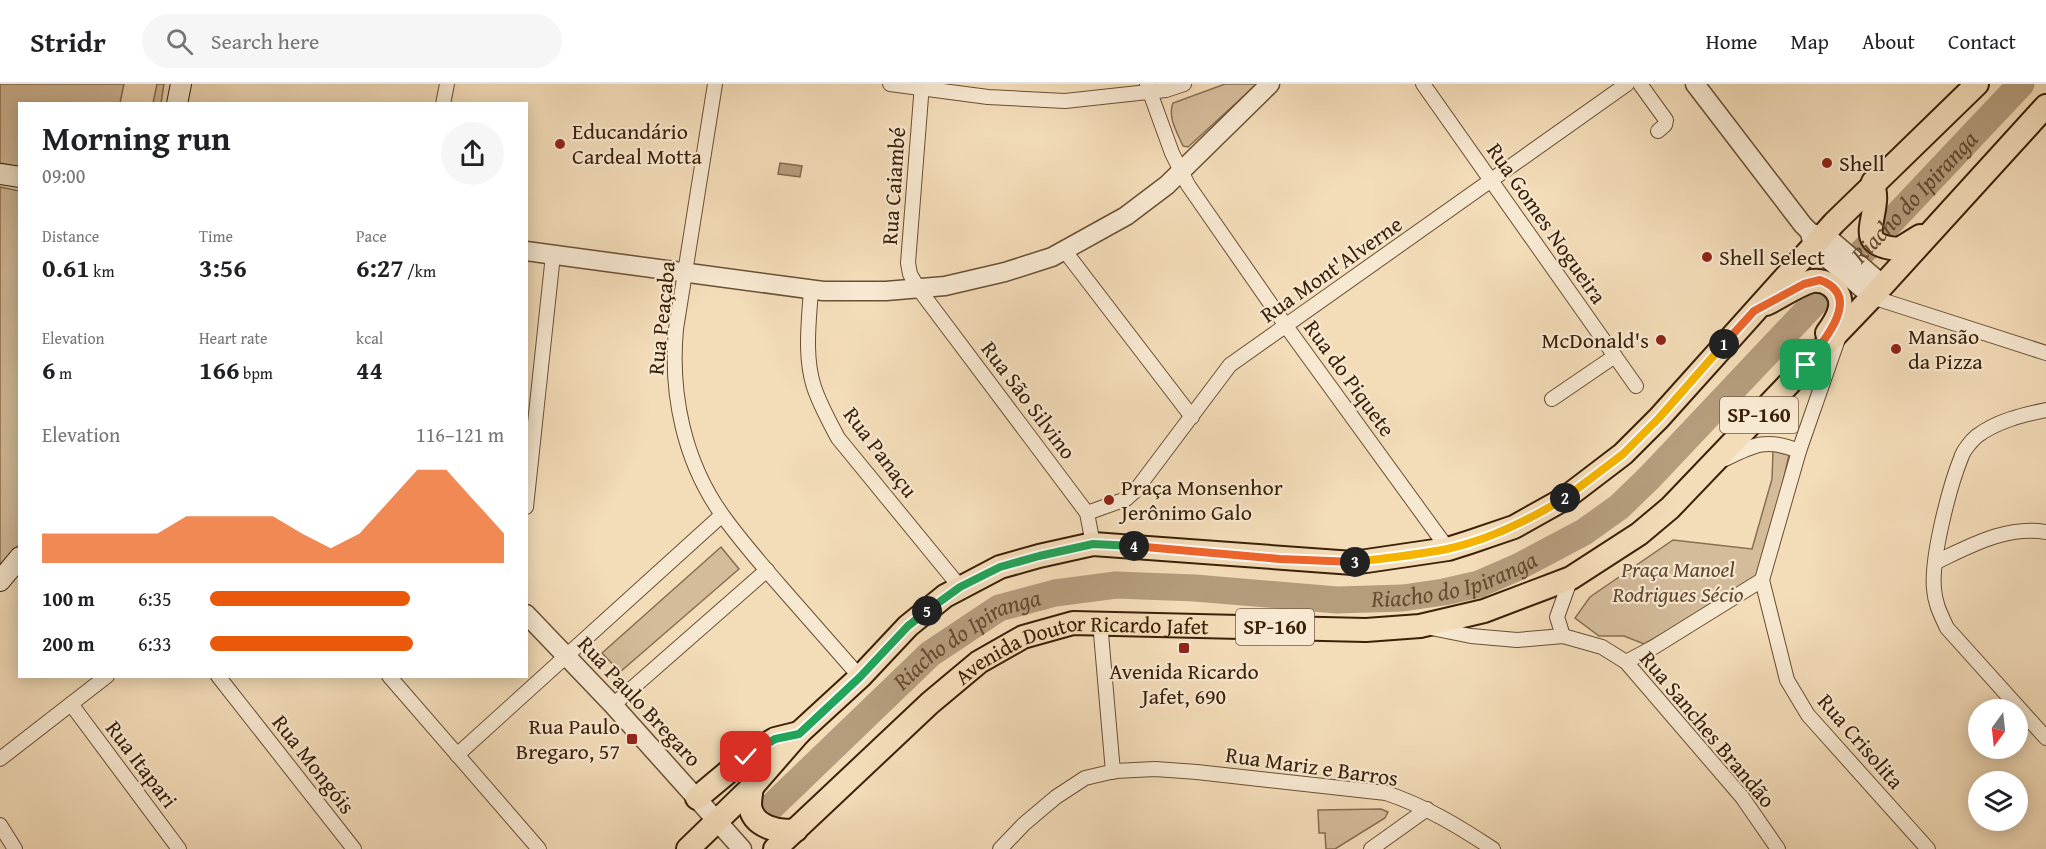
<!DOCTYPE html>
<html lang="en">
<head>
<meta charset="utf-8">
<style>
  :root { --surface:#fff; --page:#f6f6f6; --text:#202124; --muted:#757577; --line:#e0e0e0; --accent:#ea580c }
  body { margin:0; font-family:"Gentium Book Plus",serif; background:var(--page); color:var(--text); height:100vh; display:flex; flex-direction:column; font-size:22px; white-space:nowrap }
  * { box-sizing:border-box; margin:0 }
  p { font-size:20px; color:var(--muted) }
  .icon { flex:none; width:33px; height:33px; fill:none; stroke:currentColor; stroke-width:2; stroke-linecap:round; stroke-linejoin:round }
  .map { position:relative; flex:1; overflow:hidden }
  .sheet { position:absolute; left:18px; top:18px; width:510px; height:576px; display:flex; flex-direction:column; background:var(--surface); border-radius:0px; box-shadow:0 3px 15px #0003 }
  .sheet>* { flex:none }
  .needle { width:39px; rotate:195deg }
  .buttons { position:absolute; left:1968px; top:615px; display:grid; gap:12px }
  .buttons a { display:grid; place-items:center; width:60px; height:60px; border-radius:50%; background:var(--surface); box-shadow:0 3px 15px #0003; font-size:30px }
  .pin { position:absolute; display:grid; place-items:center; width:51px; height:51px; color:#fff; margin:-26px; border-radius:12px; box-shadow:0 3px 9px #0006 }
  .km { position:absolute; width:30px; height:30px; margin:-15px; border-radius:50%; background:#222; color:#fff; font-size:16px; line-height:30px; text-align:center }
  .round { display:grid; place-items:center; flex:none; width:63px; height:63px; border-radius:32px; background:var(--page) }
  .head { display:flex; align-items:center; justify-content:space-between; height:102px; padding:0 24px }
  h1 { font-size:33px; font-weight:700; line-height:45px }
  .metrics { display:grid; grid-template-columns:repeat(3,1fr); gap:9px; height:102px; padding:6px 24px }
  .metrics div { display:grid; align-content:center }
  .metrics b { font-size:26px; font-weight:700 }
  .metrics small { font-size:16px; font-weight:400 }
  .metrics p { font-size:16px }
  .chart { height:168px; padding:12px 24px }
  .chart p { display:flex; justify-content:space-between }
  .chart svg { width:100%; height:108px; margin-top:6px; fill:var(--accent); opacity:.7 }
  ul { padding:0 24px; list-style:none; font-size:20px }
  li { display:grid; grid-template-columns:96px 72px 1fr; align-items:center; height:45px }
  li i { height:15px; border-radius:8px; background:var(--accent) }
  header { display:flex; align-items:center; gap:36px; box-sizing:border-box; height:84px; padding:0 30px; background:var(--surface); border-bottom:2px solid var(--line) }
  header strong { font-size:28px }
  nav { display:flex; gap:33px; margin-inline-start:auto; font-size:21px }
  .search { width:420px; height:54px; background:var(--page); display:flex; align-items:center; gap:15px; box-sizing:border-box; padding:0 21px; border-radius:33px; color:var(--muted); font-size:22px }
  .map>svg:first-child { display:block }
  .green { fill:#d4bc9a; stroke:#886e50; stroke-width:1.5 }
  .water { fill:#b49c7c; stroke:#846a4d; stroke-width:1.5 }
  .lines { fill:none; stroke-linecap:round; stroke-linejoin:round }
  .river { stroke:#b49c7c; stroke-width:27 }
  .minor-casing { stroke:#694f33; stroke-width:16 }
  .tertiary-casing { stroke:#694f33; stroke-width:21 }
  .secondary-casing { stroke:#3b2007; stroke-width:22 }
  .primary-casing { stroke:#3b2007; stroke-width:26 }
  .minor { stroke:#f7e8d1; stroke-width:14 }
  .tertiary { stroke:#f7e8d1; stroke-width:18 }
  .secondary { stroke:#f7e8d1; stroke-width:20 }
  .primary { stroke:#f3dcb8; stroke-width:22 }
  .split-1-casing { stroke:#fff; stroke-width:12 }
  .split-2-casing { stroke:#fff; stroke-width:12 }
  .split-3-casing { stroke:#fff; stroke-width:12 }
  .split-4-casing { stroke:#fff; stroke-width:12 }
  .split-5-casing { stroke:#fff; stroke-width:12 }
  .split-6-casing { stroke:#fff; stroke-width:12 }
  .split-1 { stroke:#f0652b; stroke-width:8 }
  .split-2 { stroke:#f5b400; stroke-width:8 }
  .split-3 { stroke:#f5b400; stroke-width:8 }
  .split-4 { stroke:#f0652b; stroke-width:8 }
  .split-5 { stroke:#22a559; stroke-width:8 }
  .split-6 { stroke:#22a559; stroke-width:8 }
  .poi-dot { fill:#8f2418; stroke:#f7e8d1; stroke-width:2 }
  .labels { text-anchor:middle; stroke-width:4.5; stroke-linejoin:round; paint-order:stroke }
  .shield { fill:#f7e8d1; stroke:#735c44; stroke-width:1.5 }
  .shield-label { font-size:21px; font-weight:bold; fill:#3b2007 }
  .poi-label { font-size:22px; fill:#3b2007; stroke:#f7e8d1; text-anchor:start }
  .street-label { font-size:22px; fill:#3b2007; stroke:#f7e8d1 }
  .park-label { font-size:22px; font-style:italic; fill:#61472c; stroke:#f7e8d1 }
  .water-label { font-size:24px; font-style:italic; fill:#654b30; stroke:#f7e8d1 }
</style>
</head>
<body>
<header>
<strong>Stridr</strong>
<div class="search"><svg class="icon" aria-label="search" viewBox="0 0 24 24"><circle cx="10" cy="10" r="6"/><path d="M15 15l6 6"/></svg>Search here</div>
<nav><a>Home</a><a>Map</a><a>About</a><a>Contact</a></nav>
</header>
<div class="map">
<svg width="2046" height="765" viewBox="0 0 2046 765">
  <rect width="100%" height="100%" fill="#f3dcb8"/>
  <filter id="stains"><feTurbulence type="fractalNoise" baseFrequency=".00333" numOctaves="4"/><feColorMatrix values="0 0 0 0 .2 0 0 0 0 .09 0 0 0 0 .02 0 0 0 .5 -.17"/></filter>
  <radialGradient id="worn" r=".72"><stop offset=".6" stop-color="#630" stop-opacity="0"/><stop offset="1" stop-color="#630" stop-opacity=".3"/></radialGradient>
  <g class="green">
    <path d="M0,0H124L120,19L20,20L19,83L0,79Z"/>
    <path d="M157,0H164L161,19H153Z"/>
    <path d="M1225,0H1257L1188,63L1183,62C1178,50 1167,33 1173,19Z"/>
    <path d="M0,103L20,107L19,461L0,485Z"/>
    <path d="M1773,367L1789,371L1761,495L1644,560L1624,552H1599L1575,534L1590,513L1673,456L1752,465L1772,395Z"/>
    <path d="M721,463L739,485L620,588L602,569Z"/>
    <path d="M1381,725L1388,728L1385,734L1335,765H1326L1325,749H1319L1318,726Z"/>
  </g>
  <path class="water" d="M780,79L802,82L800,93L778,90Z"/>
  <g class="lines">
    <path class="river" id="s1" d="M770,724L930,570L999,524L1055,509L1116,501L1195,504L1337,516L1403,514L1444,508L1479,500L1518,483L1584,448L1619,423L1649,394L2021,0"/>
    <defs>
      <g id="minor">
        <path d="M715,0L676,245C670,310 684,378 723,432C741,457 761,480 781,503C807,533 834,563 860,593"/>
        <path d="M890,0L988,13L1065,17L1166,6L1184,0"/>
        <path d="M922,0L908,179L910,190L918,204L1087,429L1093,460"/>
        <path d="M1147,0L1172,69L1188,101L1286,242L1448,465"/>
        <path d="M1423,0L1636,302"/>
        <path d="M1640,0L1666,36L1665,41L1658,47"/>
        <path d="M443,20L447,0"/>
        <path d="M1064,166L1192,333"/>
        <path d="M811,205C809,237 804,272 814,303C820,321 829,337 838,354L960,503"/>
        <path d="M1872,213L2046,269"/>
        <path d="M1552,315L1615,272"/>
        <path d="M2046,326C2022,331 1997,337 1977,352C1971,357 1963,367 1961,374C1949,404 1931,474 1934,505C1935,520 1941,531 1947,544L2046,654"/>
        <path d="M1725,375C1755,360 1767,354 1799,367"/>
        <path d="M526,423L553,171"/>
        <path d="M1087,429L1126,415L1136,406L1230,281L1627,0"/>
        <path d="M1936,478C1970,462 2007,441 2046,448"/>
        <path d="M1762,496L1787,596L1808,631L1928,765"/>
        <path d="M1100,538L1113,688"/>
        <path d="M1431,544L1471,552L1517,556L1563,552L1602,563L1626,578L1742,713L1778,765"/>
        <path d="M1563,552L1557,533L1571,494"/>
        <path d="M1626,578L1654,563L1762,496L1799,367L1838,255"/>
        <path d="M218,592L354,765"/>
        <path d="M389,592L539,765"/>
        <path d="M71,620L179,765"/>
        <path d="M613,621L767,486"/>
        <path d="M457,671L722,431"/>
        <path d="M0,675L107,592"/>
        <path d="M0,741L15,765"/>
        <path d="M1000,765L1024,740L1056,713L1085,694L1115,687L1155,685L1197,688L1386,709C1425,722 1458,742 1493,765"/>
        <path d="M1371,765L1427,725"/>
      </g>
      <g id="tertiary">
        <path d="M1695,0L1803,141L1810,148L1832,157L1883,201"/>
        <path d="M1810,149L1813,162L1872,213"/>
        <path d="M526,167L823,207H886L945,202L1005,188L1052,173L1126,132L1167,101L1270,0"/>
        <path d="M526,530L613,621L742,765"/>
      </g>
      <g id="secondary">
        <path d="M177,20L181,0"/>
        <path d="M0,90L20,93"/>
        <path d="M0,497L20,473"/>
      </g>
      <g id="primary">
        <path d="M1873,98C1874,104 1876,111 1875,117C1873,144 1858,162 1899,165L1920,152"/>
        <path d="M1766,220C1781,213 1797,201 1812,197C1819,196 1824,197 1830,201C1849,215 1838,234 1827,249"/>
        <path d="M752,703C751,709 750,716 750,722C753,743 779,749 796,746"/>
        <path d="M697,714L746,673L775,655L799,649"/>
        <path d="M688,765L752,703L799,649L860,593L908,542L945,512L1000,483L1039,472L1093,460L1353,479L1448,465L1470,458L1514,443L1564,415L1623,370L1659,334L1834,139L1977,0"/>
        <path id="s2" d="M775,765L930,619L979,578L1023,553L1073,539L1366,546L1420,542L1484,527L1571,494L1639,450L1670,424L1872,213L2046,22"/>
      </g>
    </defs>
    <use href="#minor" class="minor-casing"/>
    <use href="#tertiary" class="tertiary-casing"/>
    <use href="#secondary" class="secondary-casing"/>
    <use href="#primary" class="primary-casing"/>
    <use href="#minor" class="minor"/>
    <use href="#tertiary" class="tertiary"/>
    <use href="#secondary" class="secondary"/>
    <use href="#primary" class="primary"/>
  </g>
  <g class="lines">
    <defs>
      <path id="split-1" d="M1724,260L1754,227L1804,200L1820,196C1865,213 1822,257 1806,281"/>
      <path id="split-2" d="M1565,414L1623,370L1659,334L1724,260"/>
      <path id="split-3" d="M1355,478C1386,474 1417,471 1447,465C1489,456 1529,436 1565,414"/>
      <path id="split-4" d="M1134,462L1280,475L1355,478"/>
      <path id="split-5" d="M927,527L960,503L1000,483L1039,472L1093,460L1134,462"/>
      <path id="split-6" d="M746,673L775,655L799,650L860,593L908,542L927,527"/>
    </defs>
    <use href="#split-1" class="split-1-casing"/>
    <use href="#split-2" class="split-2-casing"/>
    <use href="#split-3" class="split-3-casing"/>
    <use href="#split-4" class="split-4-casing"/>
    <use href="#split-5" class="split-5-casing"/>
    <use href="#split-6" class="split-6-casing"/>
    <use href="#split-1" class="split-1"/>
    <use href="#split-2" class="split-2"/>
    <use href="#split-3" class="split-3"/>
    <use href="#split-4" class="split-4"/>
    <use href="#split-5" class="split-5"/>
    <use href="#split-6" class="split-6"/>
  </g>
  <g class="poi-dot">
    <circle cx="560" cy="60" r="6"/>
    <circle cx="1827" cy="79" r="6"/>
    <circle cx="1707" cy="173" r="6"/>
    <circle cx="1661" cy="256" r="6"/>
    <circle cx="1896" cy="265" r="6"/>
    <circle cx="1109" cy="416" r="6"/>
    <rect x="1178" y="558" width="12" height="12" rx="3"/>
    <rect x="626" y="649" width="12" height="12" rx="3"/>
  </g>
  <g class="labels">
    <g class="shield">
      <rect x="1720" y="313" width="78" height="36" rx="4.5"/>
      <rect x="1236" y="525" width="78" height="36" rx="4.5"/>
    </g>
    <g class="shield-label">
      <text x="1759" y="338">SP-160</text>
      <text x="1275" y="550">SP-160</text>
    </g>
    <g class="poi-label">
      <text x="572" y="55">Educandário<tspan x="572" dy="25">Cardeal Motta</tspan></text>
      <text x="1839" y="87">Shell</text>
      <text x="1719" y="181">Shell Select</text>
      <text x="1908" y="260">Mansão<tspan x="1908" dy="25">da Pizza</tspan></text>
      <text x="1649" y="264" text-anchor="end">McDonald's</text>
      <text x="1121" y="411">Praça Monsenhor<tspan x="1121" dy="25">Jerônimo Galo</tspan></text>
      <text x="1184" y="595" text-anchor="middle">Avenida Ricardo<tspan x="1184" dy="25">Jafet, 690</tspan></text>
      <text x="620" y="650" text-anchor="end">Rua Paulo<tspan x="620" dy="25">Bregaro, 57</tspan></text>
    </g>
    <g class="street-label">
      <text transform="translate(893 102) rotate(-86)" y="8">Rua Caiambé</text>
      <text transform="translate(1547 139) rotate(55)" y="8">Rua Gomes Nogueira</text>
      <text transform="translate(1331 185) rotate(-35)" y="8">Rua Mont'Alverne</text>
      <text transform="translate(661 234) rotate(-84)" y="8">Rua Peaçaba</text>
      <text transform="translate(1350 294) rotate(54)" y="8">Rua do Piquete</text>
      <text transform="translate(1029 316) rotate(53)" y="8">Rua São Silvino</text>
      <text transform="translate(881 368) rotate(53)" y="8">Rua Panaçu</text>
      <text dy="8" stroke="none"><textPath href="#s2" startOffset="382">Avenida Doutor Ricardo Jafet</textPath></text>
      <text transform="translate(640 617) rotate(47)" y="8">Rua Paulo Bregaro</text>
      <text transform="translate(1708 645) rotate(50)" y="8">Rua Sanches Brandão</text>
      <text transform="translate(1861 657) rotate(49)" y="8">Rua Crisolita</text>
      <text transform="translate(142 680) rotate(53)" y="8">Rua Itapari</text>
      <text transform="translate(314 680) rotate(52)" y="8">Rua Mongóis</text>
      <text transform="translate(1312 682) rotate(8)" y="8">Rua Mariz e Barros</text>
    </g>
    <g class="park-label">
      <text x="1678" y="493">Praça Manoel<tspan x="1678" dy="25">Rodrigues Sécio</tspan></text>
    </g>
    <g class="water-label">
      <text dy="8" stroke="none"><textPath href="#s1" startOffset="1378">Riacho do Ipiranga</textPath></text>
      <text dy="8" stroke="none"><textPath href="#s1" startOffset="766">Riacho do Ipiranga</textPath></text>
      <text dy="8" stroke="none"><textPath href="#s1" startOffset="262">Riacho do Ipiranga</textPath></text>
    </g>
  </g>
  <rect width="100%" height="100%" filter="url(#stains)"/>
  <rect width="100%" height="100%" fill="url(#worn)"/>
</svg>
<div class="buttons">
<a><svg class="needle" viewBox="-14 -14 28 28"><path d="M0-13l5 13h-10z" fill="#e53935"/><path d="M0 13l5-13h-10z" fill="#757577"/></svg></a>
<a><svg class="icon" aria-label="layers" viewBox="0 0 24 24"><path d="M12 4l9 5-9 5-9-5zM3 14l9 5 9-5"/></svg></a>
</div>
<div class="pin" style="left:1806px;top:281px;background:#1e9e55"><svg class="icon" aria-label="arrive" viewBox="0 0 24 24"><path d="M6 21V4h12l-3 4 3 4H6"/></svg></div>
<div class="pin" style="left:746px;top:673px;background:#d93025"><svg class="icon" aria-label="check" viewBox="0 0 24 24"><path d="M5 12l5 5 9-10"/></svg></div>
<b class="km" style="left:1724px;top:260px">1</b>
<b class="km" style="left:1565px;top:414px">2</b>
<b class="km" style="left:1355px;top:478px">3</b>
<b class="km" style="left:1134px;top:462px">4</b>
<b class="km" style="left:927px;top:527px">5</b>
<section class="sheet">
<div class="head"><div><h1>Morning run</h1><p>09:00</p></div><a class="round"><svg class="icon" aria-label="share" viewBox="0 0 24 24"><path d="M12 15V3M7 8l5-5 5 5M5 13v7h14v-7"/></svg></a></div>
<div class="metrics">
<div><p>Distance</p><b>0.61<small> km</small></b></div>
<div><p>Time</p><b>3:56</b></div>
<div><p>Pace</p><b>6:27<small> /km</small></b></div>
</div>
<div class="metrics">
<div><p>Elevation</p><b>6<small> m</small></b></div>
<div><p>Heart rate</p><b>166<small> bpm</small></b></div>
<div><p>kcal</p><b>44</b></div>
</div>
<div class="chart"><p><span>Elevation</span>116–121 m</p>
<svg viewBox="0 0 160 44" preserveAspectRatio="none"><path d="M0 44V32L10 32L20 32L30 32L40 32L50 25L60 25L70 25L80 25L90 32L100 38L110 32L120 19L130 6L140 6L150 19L160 32V44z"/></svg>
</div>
<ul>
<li><b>100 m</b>6:35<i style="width:68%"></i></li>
<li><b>200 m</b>6:33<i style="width:69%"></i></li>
</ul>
</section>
</div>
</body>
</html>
